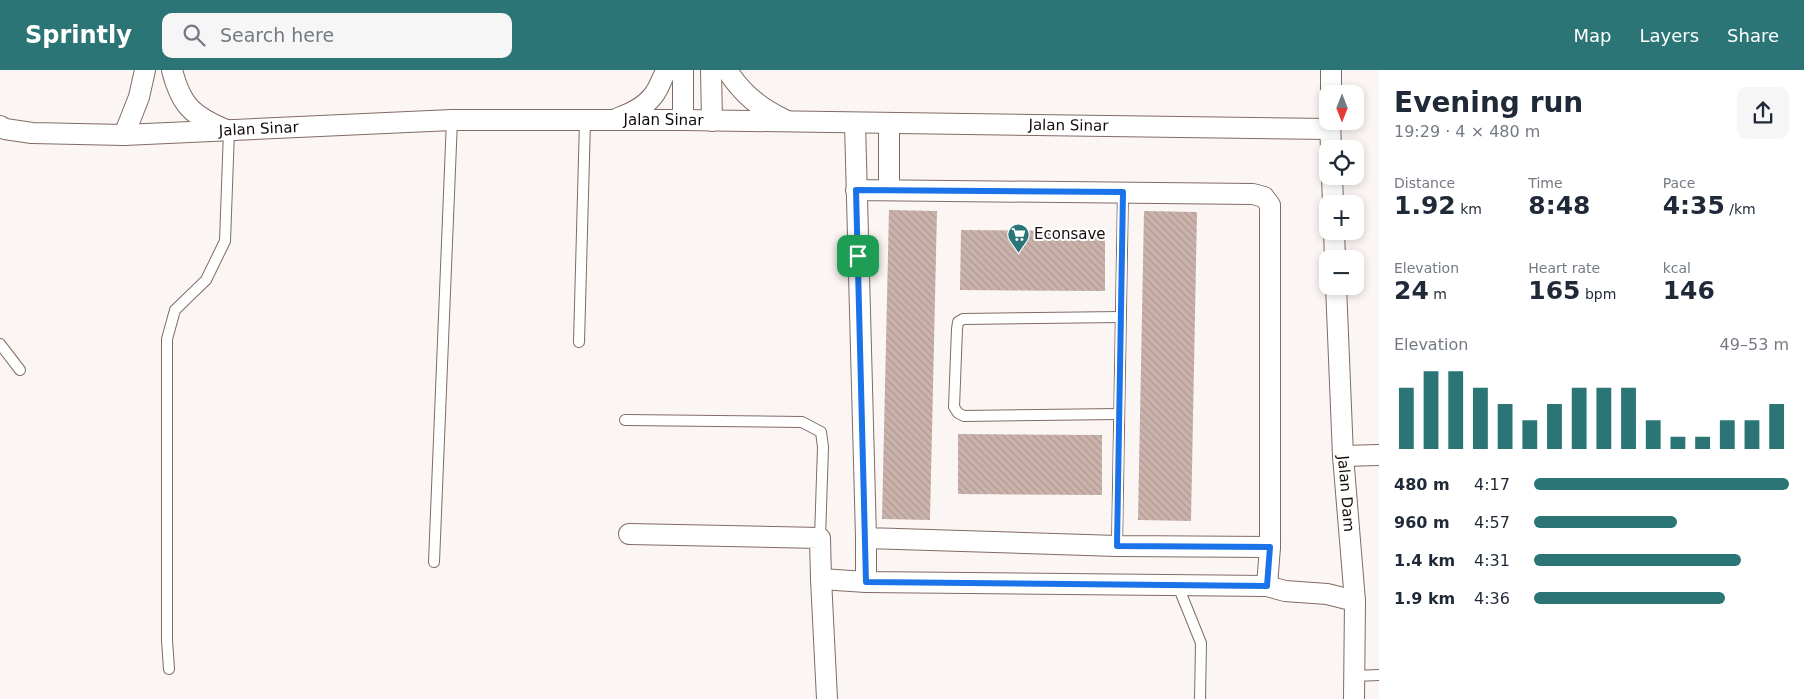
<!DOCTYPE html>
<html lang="en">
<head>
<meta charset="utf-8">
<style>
  :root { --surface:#fff; --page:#f6f6f7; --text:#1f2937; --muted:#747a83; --accent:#2b7576 }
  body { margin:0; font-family:"DejaVu Sans",sans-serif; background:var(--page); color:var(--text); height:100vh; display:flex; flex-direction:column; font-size:19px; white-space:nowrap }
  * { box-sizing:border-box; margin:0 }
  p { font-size:16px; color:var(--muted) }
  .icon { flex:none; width:28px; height:28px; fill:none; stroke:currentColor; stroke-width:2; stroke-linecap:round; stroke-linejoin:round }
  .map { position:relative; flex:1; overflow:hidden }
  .panel { display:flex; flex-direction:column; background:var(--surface); width:425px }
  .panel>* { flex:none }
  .needle { width:32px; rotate:180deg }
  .buttons { position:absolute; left:1319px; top:15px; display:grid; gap:10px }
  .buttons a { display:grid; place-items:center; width:45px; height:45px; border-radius:10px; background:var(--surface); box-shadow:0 2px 8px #0003; font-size:25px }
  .pin { position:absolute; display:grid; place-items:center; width:42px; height:42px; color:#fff; margin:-21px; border-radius:10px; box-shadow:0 2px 8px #0006 }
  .round { display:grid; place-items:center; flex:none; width:52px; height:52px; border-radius:10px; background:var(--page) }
  .summary { display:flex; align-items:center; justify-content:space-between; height:85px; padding:0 15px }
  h1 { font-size:28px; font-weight:700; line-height:38px }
  .metrics { display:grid; grid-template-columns:repeat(3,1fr); gap:8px; height:85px; padding:5px 15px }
  .metrics div { display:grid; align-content:center }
  .metrics b { font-size:25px; font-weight:700 }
  .metrics small { font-size:14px; font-weight:400 }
  .metrics p { font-size:14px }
  .chart { height:140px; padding:10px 15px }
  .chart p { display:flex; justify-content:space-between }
  .chart svg { width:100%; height:90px; margin-top:5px; stroke:var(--accent); stroke-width:6 }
  ul { padding:0 15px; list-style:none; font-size:16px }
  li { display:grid; grid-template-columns:80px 60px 1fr; align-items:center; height:38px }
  li i { height:12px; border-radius:6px; background:var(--accent) }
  header { display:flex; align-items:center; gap:30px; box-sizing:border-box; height:70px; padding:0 25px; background:var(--accent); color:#fff }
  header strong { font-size:24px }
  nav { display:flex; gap:28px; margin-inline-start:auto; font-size:18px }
  .search { width:350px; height:45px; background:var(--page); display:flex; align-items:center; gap:12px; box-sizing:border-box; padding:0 18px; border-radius:10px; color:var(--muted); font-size:19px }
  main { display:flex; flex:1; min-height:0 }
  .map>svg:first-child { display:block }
  .building { fill:url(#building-back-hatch) }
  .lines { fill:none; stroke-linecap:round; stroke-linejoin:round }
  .service-casing { stroke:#816b64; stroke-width:12 }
  .minor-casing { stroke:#816b64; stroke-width:22 }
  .service { stroke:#fff; stroke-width:10 }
  .minor { stroke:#fff; stroke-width:20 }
  .route-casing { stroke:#fff; stroke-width:10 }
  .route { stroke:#1a73e8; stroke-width:6 }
  .labels { text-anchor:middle; stroke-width:4; stroke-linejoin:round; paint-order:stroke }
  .street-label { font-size:15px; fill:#130b09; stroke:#fff }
  .poi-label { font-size:15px; fill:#130b09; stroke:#fff; text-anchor:start }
</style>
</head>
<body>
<header>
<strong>Sprintly</strong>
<div class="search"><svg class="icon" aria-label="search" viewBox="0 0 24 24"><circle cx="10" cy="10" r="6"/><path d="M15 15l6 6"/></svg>Search here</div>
<nav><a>Map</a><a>Layers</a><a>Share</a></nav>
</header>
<main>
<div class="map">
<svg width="1379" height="629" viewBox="0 0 1379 629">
  <defs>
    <pattern id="building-back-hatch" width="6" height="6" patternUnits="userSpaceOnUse" patternTransform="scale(1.25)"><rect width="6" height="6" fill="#cbb3ab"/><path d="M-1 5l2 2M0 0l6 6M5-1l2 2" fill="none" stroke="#ad9992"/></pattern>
  </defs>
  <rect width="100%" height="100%" fill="#fbf6f4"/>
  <g class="building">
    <path d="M889,140L937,141L930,450L882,449Z"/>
    <path d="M1144,141L1197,142L1191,451L1138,450Z"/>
    <path d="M961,160L1105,161V221L960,220Z"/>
    <path d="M958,364L1102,365V425L958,424Z"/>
  </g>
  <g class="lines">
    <defs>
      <g id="service">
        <path d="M579,272L585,51"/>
        <path d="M0,274L20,300"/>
        <path d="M1119,344L964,346L958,343L954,337L957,259L958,252L963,249L1121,247"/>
        <path d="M625,350L802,352L821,362L823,377L820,468"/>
        <path d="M1117,476L1123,122"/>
        <path d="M434,492L452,50"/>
        <path d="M1178,516L1201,573L1200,629"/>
        <path d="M169,599L167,570V269L175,240L206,210L225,171L229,61"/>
        <path d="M1354,606L1379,605"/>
      </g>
      <g id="minor">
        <path d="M172,0C181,36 193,46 226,60"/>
        <path d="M711,0L712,51"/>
        <path d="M727,0C742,24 760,38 785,50"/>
        <path d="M1331,24V0"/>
        <path d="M618,48C635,42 650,34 658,18C661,12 663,6 667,0"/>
        <path d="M683,50V0"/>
        <path d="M1330,51L1331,79"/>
        <path d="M855,53L866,468L1117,476L1270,477V135L1264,127L1253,124L856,120"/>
        <path d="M889,53V120"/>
        <path id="s1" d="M0,56L5,59L32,63L124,65L452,50H683L1330,59"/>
        <path d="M124,65L139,27L145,0"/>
        <path d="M1332,106L1333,134"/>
        <path d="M1334,161L1335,189"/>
        <path id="s2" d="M1336,216L1343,386L1355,531L1354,629"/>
        <path d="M1343,386L1379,385"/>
        <path d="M629,464L820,468L821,509L866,512L1267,516L1285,521L1327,524L1355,531"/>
        <path d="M821,509L827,629"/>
        <path d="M866,512V468"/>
        <path d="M1267,516L1270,477"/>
      </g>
    </defs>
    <use href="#service" class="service-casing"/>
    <use href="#minor" class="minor-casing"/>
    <use href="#service" class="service"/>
    <use href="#minor" class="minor"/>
  </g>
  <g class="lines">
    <defs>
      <path id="route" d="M856,120L1123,122L1117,476L1270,477L1267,516L866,512Z"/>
    </defs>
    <use href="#route" class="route-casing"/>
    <use href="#route" class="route"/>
  </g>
  <defs>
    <symbol id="supermarket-pin" viewBox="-11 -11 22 30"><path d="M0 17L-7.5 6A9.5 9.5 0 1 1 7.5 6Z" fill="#2b7576" stroke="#fff"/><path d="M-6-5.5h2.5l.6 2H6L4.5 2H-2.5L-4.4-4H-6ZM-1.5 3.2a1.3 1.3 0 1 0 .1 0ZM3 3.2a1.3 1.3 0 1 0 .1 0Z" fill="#fff"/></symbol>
  </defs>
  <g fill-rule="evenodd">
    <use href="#supermarket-pin" x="1006" y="152" width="25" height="34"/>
  </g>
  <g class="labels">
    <g class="street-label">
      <text dy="5" stroke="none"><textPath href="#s1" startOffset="665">Jalan Sinar</textPath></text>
      <text dy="5" stroke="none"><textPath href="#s1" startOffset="1070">Jalan Sinar</textPath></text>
      <text dy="5" stroke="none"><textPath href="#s1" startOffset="260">Jalan Sinar</textPath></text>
      <text dy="5" stroke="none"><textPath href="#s2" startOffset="208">Jalan Dam</textPath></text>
    </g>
    <g class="poi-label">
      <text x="1034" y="169">Econsave</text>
    </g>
  </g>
</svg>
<div class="buttons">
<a><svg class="needle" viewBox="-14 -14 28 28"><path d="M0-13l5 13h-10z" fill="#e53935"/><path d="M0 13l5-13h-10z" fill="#747a83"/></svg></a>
<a><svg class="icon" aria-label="locate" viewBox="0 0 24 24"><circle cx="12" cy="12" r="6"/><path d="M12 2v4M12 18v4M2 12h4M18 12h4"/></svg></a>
<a>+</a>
<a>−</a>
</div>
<div class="pin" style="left:858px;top:186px;background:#1e9e55"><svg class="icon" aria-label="arrive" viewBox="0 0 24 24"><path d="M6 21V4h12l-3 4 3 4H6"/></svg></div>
</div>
<section class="panel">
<div class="summary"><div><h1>Evening run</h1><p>19:29 · 4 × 480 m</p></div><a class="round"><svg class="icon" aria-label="share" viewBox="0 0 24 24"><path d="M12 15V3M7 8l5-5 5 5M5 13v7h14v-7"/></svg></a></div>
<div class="metrics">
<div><p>Distance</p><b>1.92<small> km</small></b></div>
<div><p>Time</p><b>8:48</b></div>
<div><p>Pace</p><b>4:35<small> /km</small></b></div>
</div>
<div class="metrics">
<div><p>Elevation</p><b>24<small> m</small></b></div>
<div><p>Heart rate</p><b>165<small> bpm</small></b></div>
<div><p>kcal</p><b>146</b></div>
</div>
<div class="chart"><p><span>Elevation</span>49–53 m</p>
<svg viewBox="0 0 160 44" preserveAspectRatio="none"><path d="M5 44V14M15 44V6M25 44V6M35 44V14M45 44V22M55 44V30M65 44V22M75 44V14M85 44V14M95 44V14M105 44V30M115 44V38M125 44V38M135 44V30M145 44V30M155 44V22"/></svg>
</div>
<ul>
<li><b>480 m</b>4:17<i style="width:100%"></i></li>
<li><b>960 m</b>4:57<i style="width:56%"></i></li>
<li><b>1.4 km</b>4:31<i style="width:81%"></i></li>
<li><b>1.9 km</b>4:36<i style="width:75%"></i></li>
</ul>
</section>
</main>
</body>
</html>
